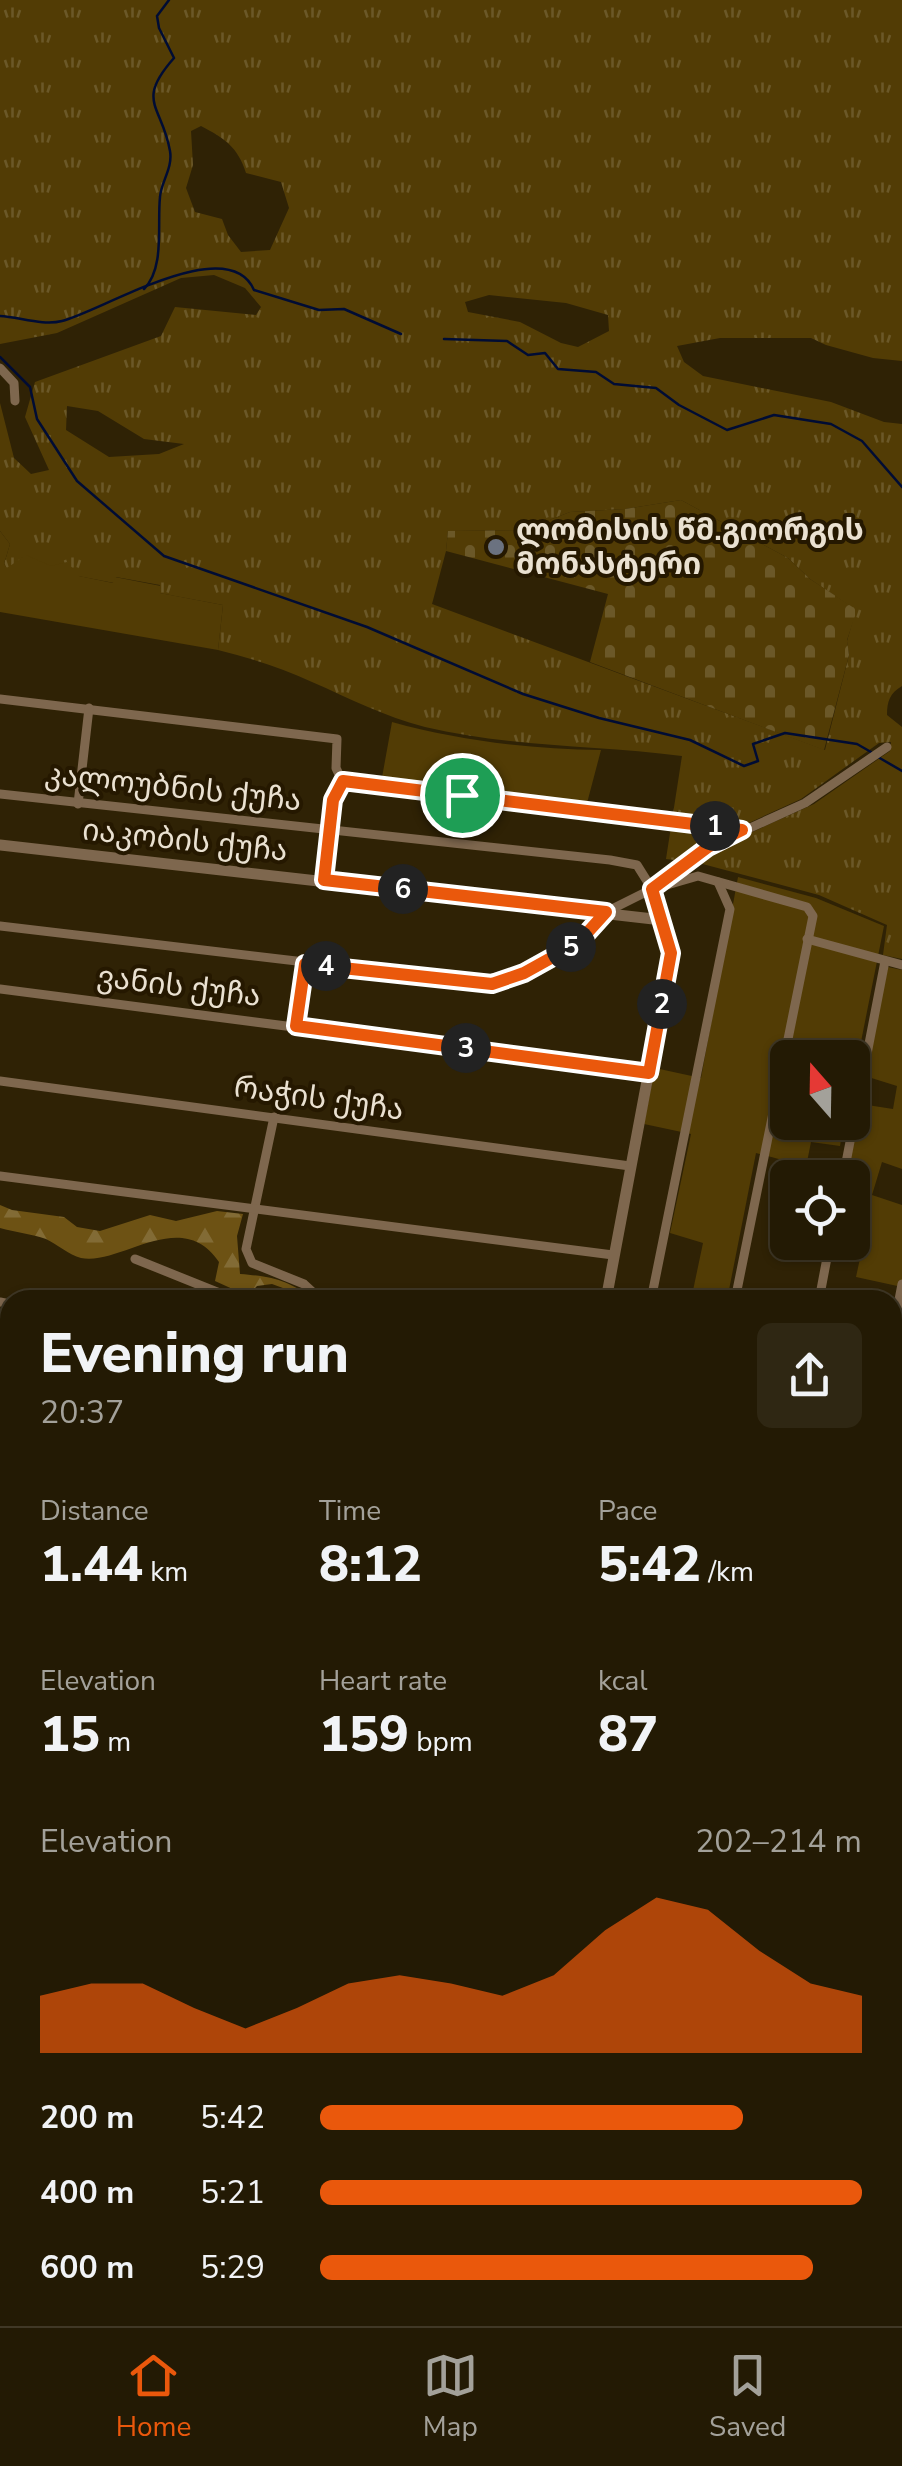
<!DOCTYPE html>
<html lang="en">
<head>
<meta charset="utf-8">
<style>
  :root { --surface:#231a04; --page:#2f2713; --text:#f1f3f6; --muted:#a3a19a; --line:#403826; --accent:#ea580c }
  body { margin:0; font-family:"Nunito Sans","Noto Sans Georgian",sans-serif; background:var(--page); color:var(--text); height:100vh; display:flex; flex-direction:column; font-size:38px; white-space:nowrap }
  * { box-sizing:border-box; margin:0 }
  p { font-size:32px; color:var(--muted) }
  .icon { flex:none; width:55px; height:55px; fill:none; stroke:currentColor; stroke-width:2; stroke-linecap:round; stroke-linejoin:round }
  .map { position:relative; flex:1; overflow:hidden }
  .panel { position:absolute; left:0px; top:1290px; width:902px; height:1038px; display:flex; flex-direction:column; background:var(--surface); border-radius:30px 30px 0 0; box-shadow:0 2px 8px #0004,0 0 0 2px var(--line) }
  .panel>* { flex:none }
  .needle { width:65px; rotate:340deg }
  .fabs { position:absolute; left:770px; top:1040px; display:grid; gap:20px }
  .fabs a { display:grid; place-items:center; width:100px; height:100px; border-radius:15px; background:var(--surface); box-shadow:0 2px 8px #0004,0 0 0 2px var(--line); font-size:50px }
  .pin { position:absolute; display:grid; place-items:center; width:85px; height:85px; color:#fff; margin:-42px; border:5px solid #fff; border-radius:50%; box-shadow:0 2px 10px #0007 }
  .km { position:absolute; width:50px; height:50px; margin:-25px; border-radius:50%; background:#222; color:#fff; font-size:28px; line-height:50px; text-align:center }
  .round { display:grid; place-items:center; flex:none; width:105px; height:105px; border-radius:15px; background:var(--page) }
  .head { display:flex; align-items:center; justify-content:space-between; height:170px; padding:0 40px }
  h1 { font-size:55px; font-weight:800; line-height:75px }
  .figures { display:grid; grid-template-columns:repeat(3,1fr); gap:15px; height:170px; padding:10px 40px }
  .figures div { display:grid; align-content:center }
  .figures b { font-size:50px; font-weight:800 }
  .figures small { font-size:28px; font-weight:400 }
  .figures p { font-size:28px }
  .chart { height:280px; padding:20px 40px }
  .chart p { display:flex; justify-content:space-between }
  .chart svg { width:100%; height:180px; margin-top:10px; fill:var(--accent); opacity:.7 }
  ul { padding:0 40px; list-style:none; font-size:32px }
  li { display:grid; grid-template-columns:160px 120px 1fr; align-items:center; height:75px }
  li i { height:25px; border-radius:12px; background:var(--accent) }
  .dock { display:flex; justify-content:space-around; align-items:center; height:140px; border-top:2px solid var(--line); background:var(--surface); font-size:28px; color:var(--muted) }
  .dock a { display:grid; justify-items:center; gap:5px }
  .dock .current { color:var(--accent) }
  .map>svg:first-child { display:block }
  .grass { fill:url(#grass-tufts); fill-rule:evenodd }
  .forest { fill:url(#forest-firs) }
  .cemetery { fill:url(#cemetery-stones) }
  .green { fill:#523c05 }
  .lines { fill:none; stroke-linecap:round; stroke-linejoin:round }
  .stream { stroke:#000c34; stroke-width:2.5 }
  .minor { stroke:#7e674e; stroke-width:9 }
  .tertiary { stroke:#7e674e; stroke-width:11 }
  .route-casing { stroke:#fff; stroke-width:20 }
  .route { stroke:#ea580c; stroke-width:12 }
  .worship-dot { fill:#6b7280; stroke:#251800; stroke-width:4 }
  .labels { text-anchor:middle; stroke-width:8; stroke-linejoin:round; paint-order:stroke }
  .poi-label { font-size:30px; font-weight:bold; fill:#eae1d1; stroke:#251800; text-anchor:start }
  .street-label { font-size:30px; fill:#eae1d1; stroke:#251800 }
</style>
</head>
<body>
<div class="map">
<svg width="902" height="2326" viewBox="0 0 902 2326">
  <defs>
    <pattern id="grass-tufts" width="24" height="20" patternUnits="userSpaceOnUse" patternTransform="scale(2.5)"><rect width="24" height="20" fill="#523c05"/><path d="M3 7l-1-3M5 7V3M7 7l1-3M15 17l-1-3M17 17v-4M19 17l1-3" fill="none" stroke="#6b5828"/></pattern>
    <pattern id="forest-firs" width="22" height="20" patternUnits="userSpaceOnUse" patternTransform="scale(2.5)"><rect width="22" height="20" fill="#6d5214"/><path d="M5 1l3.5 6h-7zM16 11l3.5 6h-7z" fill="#826b35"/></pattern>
    <pattern id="cemetery-stones" width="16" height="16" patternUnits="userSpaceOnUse" patternTransform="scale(2.5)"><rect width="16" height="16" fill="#523c05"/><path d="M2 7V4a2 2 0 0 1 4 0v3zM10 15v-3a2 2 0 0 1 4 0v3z" fill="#6b5828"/></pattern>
  </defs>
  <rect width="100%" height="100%" fill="#2f2205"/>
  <g class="grass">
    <path d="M0,0H902V361L873,358L826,345L811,338H720L677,346L684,362L703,376L831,402L884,422L902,424V686C890,693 887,701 887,715L902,727V959L883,955L887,925L819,895L695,862L717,848L814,804L890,751L891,742L879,743L801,799L707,842L683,861L666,859L682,756C596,745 509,747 425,727C385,717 349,698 312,682C282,668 250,658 218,650L223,605L159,593L160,585L116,577L114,583L78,576L51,566L7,569L4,564L10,544L0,531V403L14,458L31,474L49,470L25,417L35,382L161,336L175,307L256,315L261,307L245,288L214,275L181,278L57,333L0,344ZM201,126C224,138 238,147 246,173L281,182L289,208L270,250L241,252L228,235L222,219L195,212L186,188L193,165L191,131ZM489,295L566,303L608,315L609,331L578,347L561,343L520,322L468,312L465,302ZM67,406L98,411L144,439L184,444L159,454L109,457L66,430ZM681,500L788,558L810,579L856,610L847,641L849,655L825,750L432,604L446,551L448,531L524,530L570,512L625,509Z"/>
    <path d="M0,2077L10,2080V2138L4,2135L0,2138Z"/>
    <path d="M902,2185V2260L900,2262L901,2242L897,2234L893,2239V2204H899Z"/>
    <path d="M902,2284V2326H441L416,2318H892L893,2287Z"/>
  </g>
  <g class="forest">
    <path d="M0,1205L12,1210L64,1217L77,1227L100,1231L150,1215L176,1221L217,1211L243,1214L237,1236L240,1274C278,1277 286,1281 317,1300H302V1295L272,1284L257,1286L248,1296L215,1281L219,1262C181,1206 121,1266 81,1258C69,1255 57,1244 46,1239C32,1234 15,1232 0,1228Z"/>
    <path d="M896,2234L901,2242L902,2284L893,2288V2239Z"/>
  </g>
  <path class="cemetery" d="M681,500L788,558L810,579L857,610L847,640L849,655L824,750L590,662L608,594L446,551L448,531L524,530L570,512L625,509Z"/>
  <g class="green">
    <path d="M0,531L10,544L4,564L7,568L26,555L51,566L67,562L79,576L113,583L115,577L161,586L160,593L223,605L218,650L0,612Z"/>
    <path d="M392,722C461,741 530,749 601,750L586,807L381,783Z"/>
    <path d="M738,877L816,898L884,926L853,1082L852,1058H788V1122L844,1123L840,1146L811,1142L806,1167L834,1175L833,1177H798L801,1165L756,1153L727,1300H691L703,1243L670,1233L691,1134L644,1124L655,1068L701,1078Z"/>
    <path d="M888,967L902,970V1169L882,1162L872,1195L902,1205V1287L856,1277L870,1212L853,1207L852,1178H847L861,1104L893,1109L897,1086L865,1076Z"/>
    <path d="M902,1307V1404L898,1415L893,1413L892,1354Z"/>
    <path d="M892,1494L902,1499V1559L893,1580Z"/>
    <path d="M0,2199L10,2203V2318H416L441,2326H0Z"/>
  </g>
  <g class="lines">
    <g class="stream">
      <path d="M144,289C165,268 157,225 160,197C161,182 173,168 170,151C162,105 135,102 174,58L159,28L157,16L169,0"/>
      <path d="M0,316C19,317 43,326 62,321C102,311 228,231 254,290L319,310L344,309L401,334"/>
      <path d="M444,339L507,341L528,355L545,353L558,369L596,372L614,384L656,388L679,405L727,430L774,415L831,424L862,441L902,487"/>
      <path d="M0,357L30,387L37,419L77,481L164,556L367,627L523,694L599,718L690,740L744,766L758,761L753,744L785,733L857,744L871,752"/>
      <path d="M878,757L902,771"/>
    </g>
    <g class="minor">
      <path d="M0,368L14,383L15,401"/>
      <path d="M0,699L337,739L336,768L344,785L333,800L324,880"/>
      <path d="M343,781L742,830"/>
      <path d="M0,794L610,860L637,865L652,889L662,920"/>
      <path d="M78,804L89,708"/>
      <path d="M660,887L698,876L807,907L813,916L735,1300"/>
      <path d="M0,926L492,984L524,973L578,943L606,912L652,889L708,847L805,803L887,747"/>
      <path d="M807,939L902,965"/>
      <path d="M0,989L649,1073"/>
      <path d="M296,1026L305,964"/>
      <path d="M0,1081L630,1166"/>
      <path d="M274,1117L246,1249L252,1263L304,1284L316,1295L335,1300"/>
      <path d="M0,1176L613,1255"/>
      <path d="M843,1178L885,961"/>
      <path d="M135,1259L237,1300"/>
      <path d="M651,1300L730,909L718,882"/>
      <path d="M819,1300L830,1242"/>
      <path d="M0,1302L10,1304"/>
      <path d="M892,1336L902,1284"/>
      <path d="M0,1337L10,1340"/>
      <path d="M892,1492L902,1496"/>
      <path d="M0,1583L10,1557"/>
      <path d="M892,1594L902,1598"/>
      <path d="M0,1617L10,1621"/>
      <path d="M892,1695L902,1700"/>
      <path d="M0,1704L10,1708"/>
      <path d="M892,1786L902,1790"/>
      <path d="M892,1841L902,1844"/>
      <path d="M892,1993L902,1969"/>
      <path d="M892,2044L902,2048"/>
      <path d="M0,2087L10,1970"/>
    </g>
    <g class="tertiary">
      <path d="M0,845L662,920L671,953L606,1300"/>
      <path d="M892,1426L902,1430"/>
      <path d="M0,1756L10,1760"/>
      <path d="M892,2145L902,2148"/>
    </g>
  </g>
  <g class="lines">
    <defs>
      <path id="route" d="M343,781L742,830L708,847L652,889L671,953L649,1073L296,1026L305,964L492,984L524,973L578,943L606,912L324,880L333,800Z"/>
    </defs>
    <use href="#route" class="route-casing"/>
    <use href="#route" class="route"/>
  </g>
  <circle class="worship-dot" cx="496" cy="547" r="10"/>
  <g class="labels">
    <g class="poi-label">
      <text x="516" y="540">ლომისის წმ.გიორგის<tspan x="516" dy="34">მონასტერი</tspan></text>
    </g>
    <g class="street-label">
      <text transform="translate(173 787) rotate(6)" y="10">კალოუბნის ქუჩა</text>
      <text transform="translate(185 840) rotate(6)" y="10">იაკობის ქუჩა</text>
      <text transform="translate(179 986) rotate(7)" y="10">ვანის ქუჩა</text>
      <text transform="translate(319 1098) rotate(8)" y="10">რაჭის ქუჩა</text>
    </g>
  </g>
</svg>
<div class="fabs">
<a><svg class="needle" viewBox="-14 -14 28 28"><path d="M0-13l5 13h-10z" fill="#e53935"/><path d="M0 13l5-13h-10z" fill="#a3a19a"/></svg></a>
<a><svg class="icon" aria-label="locate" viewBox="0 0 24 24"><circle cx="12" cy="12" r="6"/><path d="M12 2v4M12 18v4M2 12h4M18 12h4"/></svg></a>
</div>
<div class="pin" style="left:462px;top:795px;background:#1e9e55"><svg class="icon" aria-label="arrive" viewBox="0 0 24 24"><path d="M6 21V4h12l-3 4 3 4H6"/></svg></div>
<b class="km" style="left:715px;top:826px">1</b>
<b class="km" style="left:662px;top:1004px">2</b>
<b class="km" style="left:466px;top:1048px">3</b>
<b class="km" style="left:326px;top:966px">4</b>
<b class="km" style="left:571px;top:947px">5</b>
<b class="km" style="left:403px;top:889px">6</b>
<section class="panel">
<div class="head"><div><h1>Evening run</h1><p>20:37</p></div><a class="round"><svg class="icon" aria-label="share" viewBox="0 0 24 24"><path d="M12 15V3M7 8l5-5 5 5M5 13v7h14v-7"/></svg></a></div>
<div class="figures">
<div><p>Distance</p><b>1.44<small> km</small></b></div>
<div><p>Time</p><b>8:12</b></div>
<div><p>Pace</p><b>5:42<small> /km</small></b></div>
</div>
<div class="figures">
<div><p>Elevation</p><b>15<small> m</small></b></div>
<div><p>Heart rate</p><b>159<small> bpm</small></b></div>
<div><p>kcal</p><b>87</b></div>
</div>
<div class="chart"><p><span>Elevation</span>202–214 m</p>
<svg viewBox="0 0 160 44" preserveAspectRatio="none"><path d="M0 44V30L10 27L20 27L30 33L40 38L50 33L60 27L70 25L80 27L90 30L100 25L110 14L120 6L130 9L140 19L150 27L160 30V44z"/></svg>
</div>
<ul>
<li><b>200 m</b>5:42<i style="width:78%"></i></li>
<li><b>400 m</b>5:21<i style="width:100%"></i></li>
<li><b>600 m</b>5:29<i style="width:91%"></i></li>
</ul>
</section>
</div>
<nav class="dock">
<a class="current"><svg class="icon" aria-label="home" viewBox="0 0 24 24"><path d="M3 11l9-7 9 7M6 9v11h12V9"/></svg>Home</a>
<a><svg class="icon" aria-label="map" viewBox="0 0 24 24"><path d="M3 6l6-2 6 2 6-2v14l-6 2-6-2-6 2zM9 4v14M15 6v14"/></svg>Map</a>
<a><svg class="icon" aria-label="saved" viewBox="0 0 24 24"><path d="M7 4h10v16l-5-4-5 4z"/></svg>Saved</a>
</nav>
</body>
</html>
